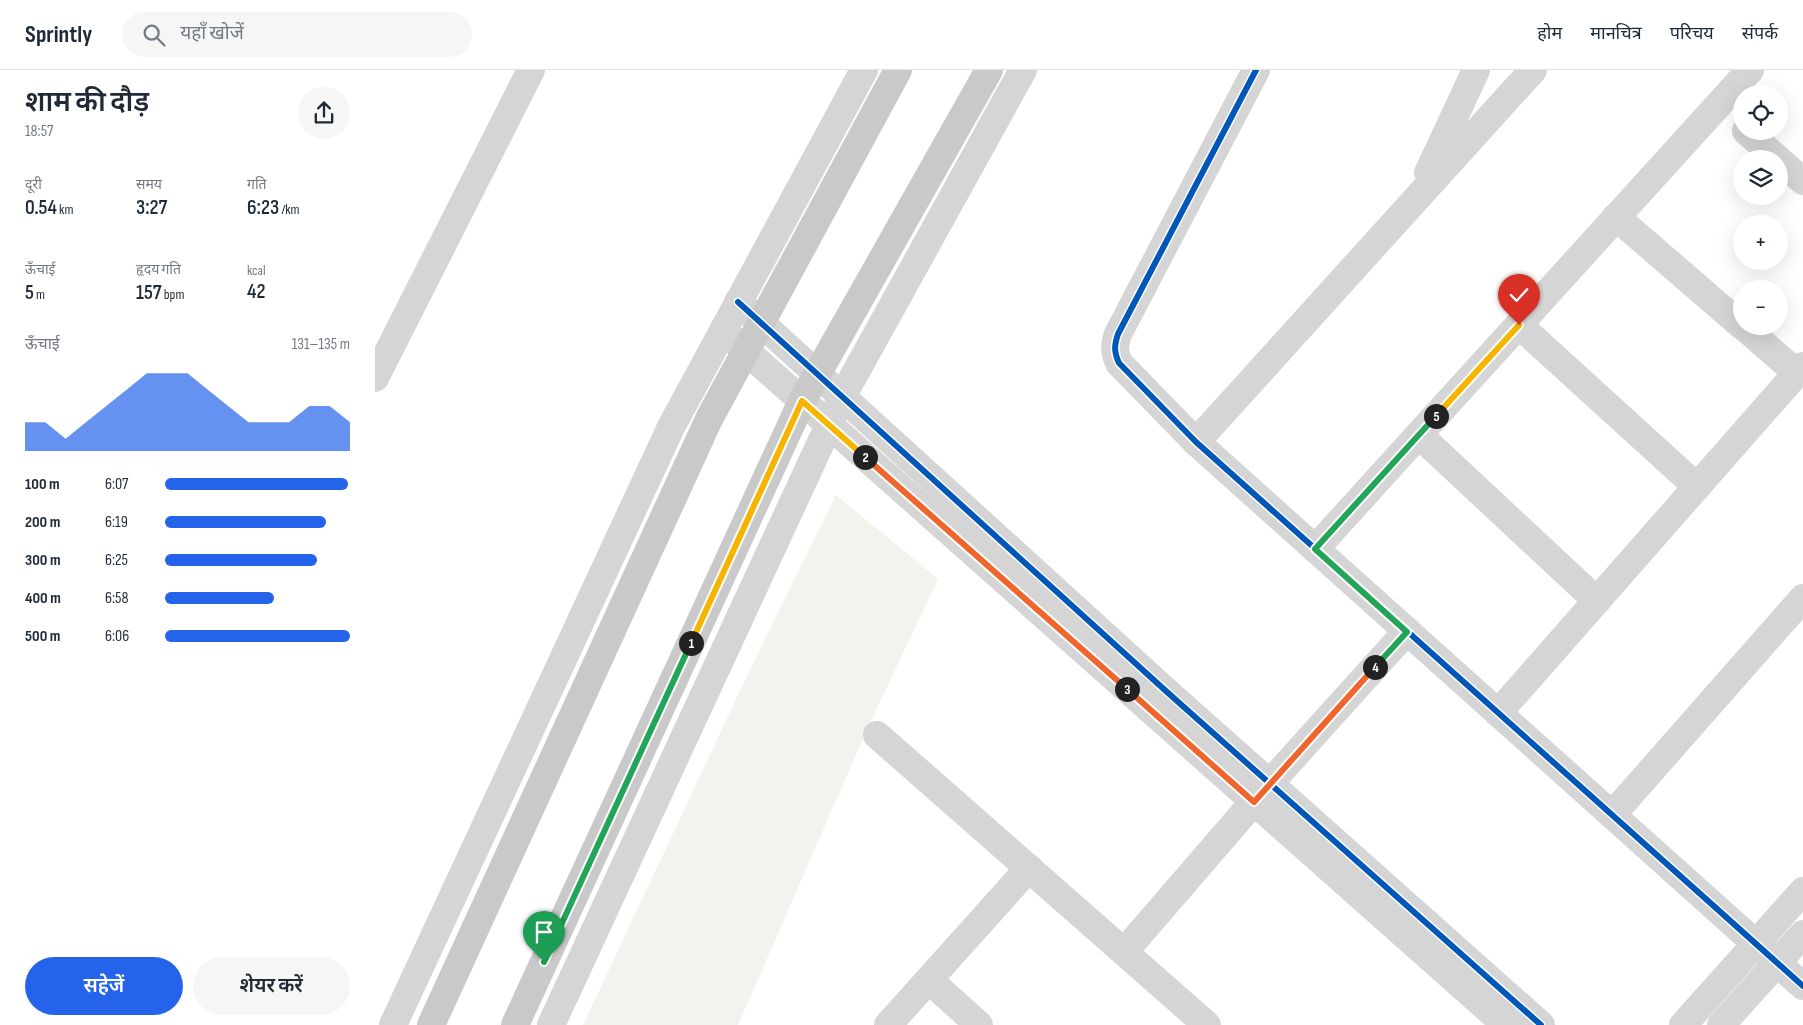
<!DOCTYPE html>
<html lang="hi">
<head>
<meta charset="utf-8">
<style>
  :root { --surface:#fff; --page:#f6f6f7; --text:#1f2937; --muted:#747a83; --line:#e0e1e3; --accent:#2563eb }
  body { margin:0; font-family:"Sofia Sans Condensed","Noto Sans Devanagari",sans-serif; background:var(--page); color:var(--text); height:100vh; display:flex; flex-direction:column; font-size:19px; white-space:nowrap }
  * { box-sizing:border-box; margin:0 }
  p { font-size:16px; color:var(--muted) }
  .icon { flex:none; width:28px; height:28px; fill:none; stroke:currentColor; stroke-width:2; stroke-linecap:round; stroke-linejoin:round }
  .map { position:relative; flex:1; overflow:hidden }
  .sheet { display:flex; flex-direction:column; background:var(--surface); width:375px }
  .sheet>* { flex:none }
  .tools { position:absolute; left:1358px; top:15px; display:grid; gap:10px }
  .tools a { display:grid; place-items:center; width:55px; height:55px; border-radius:50%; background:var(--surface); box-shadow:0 5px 20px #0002; font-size:25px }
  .pin { position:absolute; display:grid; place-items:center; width:42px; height:42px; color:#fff; margin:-51px -21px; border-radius:50% 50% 50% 0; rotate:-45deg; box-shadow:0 0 5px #0007 }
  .pin .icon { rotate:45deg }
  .km { position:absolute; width:25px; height:25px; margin:-12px; border-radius:50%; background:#222; color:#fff; font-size:14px; line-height:25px; text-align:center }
  .round { display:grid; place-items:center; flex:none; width:52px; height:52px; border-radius:26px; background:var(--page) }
  .summary { display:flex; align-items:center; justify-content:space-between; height:85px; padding:0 25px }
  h1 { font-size:28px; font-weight:600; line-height:38px }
  .metrics { display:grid; grid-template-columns:repeat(3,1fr); gap:8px; height:85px; padding:5px 25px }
  .metrics div { display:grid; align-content:center }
  .metrics b { font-size:21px; font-weight:600 }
  .metrics small { font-size:14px; font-weight:400 }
  .metrics p { font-size:14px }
  .chart { height:140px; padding:10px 25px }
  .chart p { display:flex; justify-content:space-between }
  .chart svg { width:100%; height:90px; margin-top:5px; fill:var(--accent); opacity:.7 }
  .button { display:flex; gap:10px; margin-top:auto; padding:10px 25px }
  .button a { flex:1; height:58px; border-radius:30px; background:var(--accent); color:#fff; font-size:20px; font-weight:600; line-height:58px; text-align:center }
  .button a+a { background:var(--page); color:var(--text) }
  ul { padding:0 25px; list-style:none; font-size:16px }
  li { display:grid; grid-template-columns:80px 60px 1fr; align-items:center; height:38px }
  li i { height:12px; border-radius:6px; background:var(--accent) }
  header { display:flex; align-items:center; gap:30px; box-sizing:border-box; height:70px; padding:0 25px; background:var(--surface); border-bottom:1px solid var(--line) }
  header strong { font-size:24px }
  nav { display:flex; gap:28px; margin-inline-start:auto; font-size:18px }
  .search { width:350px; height:45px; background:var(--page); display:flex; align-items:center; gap:12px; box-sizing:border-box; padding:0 18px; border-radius:28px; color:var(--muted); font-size:19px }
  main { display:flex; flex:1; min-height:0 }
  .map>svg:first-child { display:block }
  .green { fill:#f1f3ed }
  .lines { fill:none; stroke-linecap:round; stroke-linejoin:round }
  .minor { stroke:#d5d5d5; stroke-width:28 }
  .major { stroke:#c9c9c9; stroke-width:28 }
  .cycleway-casing { stroke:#fff; stroke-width:9 }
  .cycleway { stroke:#0057b8; stroke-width:6 }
  .split-1-casing { stroke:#fff; stroke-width:10 }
  .split-2-casing { stroke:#fff; stroke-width:10 }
  .split-3-casing { stroke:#fff; stroke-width:10 }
  .split-4-casing { stroke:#fff; stroke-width:10 }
  .split-5-casing { stroke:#fff; stroke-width:10 }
  .split-6-casing { stroke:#fff; stroke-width:10 }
  .split-1 { stroke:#22a559; stroke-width:6 }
  .split-2 { stroke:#f5b400; stroke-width:6 }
  .split-3 { stroke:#f0652b; stroke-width:6 }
  .split-4 { stroke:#f0652b; stroke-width:6 }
  .split-5 { stroke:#22a559; stroke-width:6 }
  .split-6 { stroke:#f5b400; stroke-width:6 }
</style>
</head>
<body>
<header>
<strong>Sprintly</strong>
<div class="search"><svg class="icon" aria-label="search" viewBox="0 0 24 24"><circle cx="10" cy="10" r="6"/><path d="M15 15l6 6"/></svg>यहाँ खोजें</div>
<nav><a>होम</a><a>मानचित्र</a><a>परिचय</a><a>संपर्क</a></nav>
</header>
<main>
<section class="sheet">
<div class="summary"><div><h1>शाम की दौड़</h1><p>18:57</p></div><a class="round"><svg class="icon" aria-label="share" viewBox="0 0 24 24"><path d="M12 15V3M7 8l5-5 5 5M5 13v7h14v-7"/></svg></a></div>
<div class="metrics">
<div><p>दूरी</p><b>0.54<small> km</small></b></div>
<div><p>समय</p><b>3:27</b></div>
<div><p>गति</p><b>6:23<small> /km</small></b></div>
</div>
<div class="metrics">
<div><p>ऊँचाई</p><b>5<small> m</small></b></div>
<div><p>हृदय गति</p><b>157<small> bpm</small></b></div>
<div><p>kcal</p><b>42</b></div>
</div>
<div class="chart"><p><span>ऊँचाई</span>131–135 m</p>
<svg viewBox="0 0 160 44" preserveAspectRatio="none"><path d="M0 44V30L10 30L20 38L30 30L40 22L50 14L60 6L70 6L80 6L90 14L100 22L110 30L120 30L130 30L140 22L150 22L160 30V44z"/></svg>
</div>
<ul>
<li><b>100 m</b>6:07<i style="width:99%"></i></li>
<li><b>200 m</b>6:19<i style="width:87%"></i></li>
<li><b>300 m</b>6:25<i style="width:82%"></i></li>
<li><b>400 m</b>6:58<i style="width:59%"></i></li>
<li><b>500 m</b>6:06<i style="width:100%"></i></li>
</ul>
<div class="button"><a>सहेजें</a><a>शेयर करें</a></div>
</section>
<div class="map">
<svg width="1428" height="955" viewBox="0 0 1428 955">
  <rect width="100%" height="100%" fill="#fff"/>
  <path class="green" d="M461,425L563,509L493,657L363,955H208L372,606Z"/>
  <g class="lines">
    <g class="minor">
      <path d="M881,0L743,264C739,276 739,282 744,293L821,372L1428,916"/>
      <path d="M1371,61L1403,89"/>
      <path d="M1404,90L1428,111"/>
      <path d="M1053,103L1101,0"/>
      <path d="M1241,147L1366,255"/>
      <path d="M363,232L792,622L1166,955"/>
      <path d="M1144,255L1322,417"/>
      <path d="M1368,256L1422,303"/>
      <path d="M354,266L1131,955"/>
      <path d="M0,308L156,0"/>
      <path d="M1044,365L1222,531"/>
      <path d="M821,372L1158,0"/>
      <path d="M940,479L1375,0"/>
      <path d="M1123,643L1428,296"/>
      <path d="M502,665L832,955"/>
      <path d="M1237,745L1428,528"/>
      <path d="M749,882L895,713L1032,561"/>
      <path d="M554,910L604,955"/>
      <path d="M18,955L296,357L489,0"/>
      <path d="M176,955L467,327L648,0"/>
      <path d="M513,955L654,798"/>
      <path d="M1308,955L1428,821"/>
      <path d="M1346,955L1428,864"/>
    </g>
    <g class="major">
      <path d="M56,955L334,349L523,0"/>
      <path d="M140,955L427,331L614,0"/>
    </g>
    <defs>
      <g id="cycleway">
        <path d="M881,0L743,264C739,276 739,282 744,293L821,372L1428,916"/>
        <path d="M363,232L792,622L1166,955"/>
      </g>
    </defs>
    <use href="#cycleway" class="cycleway-casing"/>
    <use href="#cycleway" class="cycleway"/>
  </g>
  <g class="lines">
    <defs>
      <path id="split-1" d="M169,892L316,573"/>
      <path id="split-2" d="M316,573L427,331L490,387"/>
      <path id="split-3" d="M490,387L752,619"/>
      <path id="split-4" d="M752,619L879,732L1000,597"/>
      <path id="split-5" d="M1000,597L1032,562L940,479L1061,346"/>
      <path id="split-6" d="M1061,346L1144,255"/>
    </defs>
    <use href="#split-1" class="split-1-casing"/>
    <use href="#split-2" class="split-2-casing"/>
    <use href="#split-3" class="split-3-casing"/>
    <use href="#split-4" class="split-4-casing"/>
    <use href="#split-5" class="split-5-casing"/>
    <use href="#split-6" class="split-6-casing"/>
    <use href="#split-1" class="split-1"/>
    <use href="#split-2" class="split-2"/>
    <use href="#split-3" class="split-3"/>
    <use href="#split-4" class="split-4"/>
    <use href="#split-5" class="split-5"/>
    <use href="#split-6" class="split-6"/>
  </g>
</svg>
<div class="tools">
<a><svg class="icon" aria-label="locate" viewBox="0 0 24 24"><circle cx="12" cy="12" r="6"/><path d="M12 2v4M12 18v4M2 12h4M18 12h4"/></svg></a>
<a><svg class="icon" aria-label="layers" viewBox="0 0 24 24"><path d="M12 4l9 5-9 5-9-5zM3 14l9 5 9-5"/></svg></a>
<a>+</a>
<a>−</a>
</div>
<div class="pin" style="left:169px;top:892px;background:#1e9e55"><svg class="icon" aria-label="arrive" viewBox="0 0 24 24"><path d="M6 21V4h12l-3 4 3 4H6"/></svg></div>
<div class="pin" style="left:1144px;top:255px;background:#d93025"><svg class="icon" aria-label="check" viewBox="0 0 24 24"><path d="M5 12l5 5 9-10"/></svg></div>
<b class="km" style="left:316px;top:573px">1</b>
<b class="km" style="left:490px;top:387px">2</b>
<b class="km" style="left:752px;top:619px">3</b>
<b class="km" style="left:1000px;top:597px">4</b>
<b class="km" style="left:1061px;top:346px">5</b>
</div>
</main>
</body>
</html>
